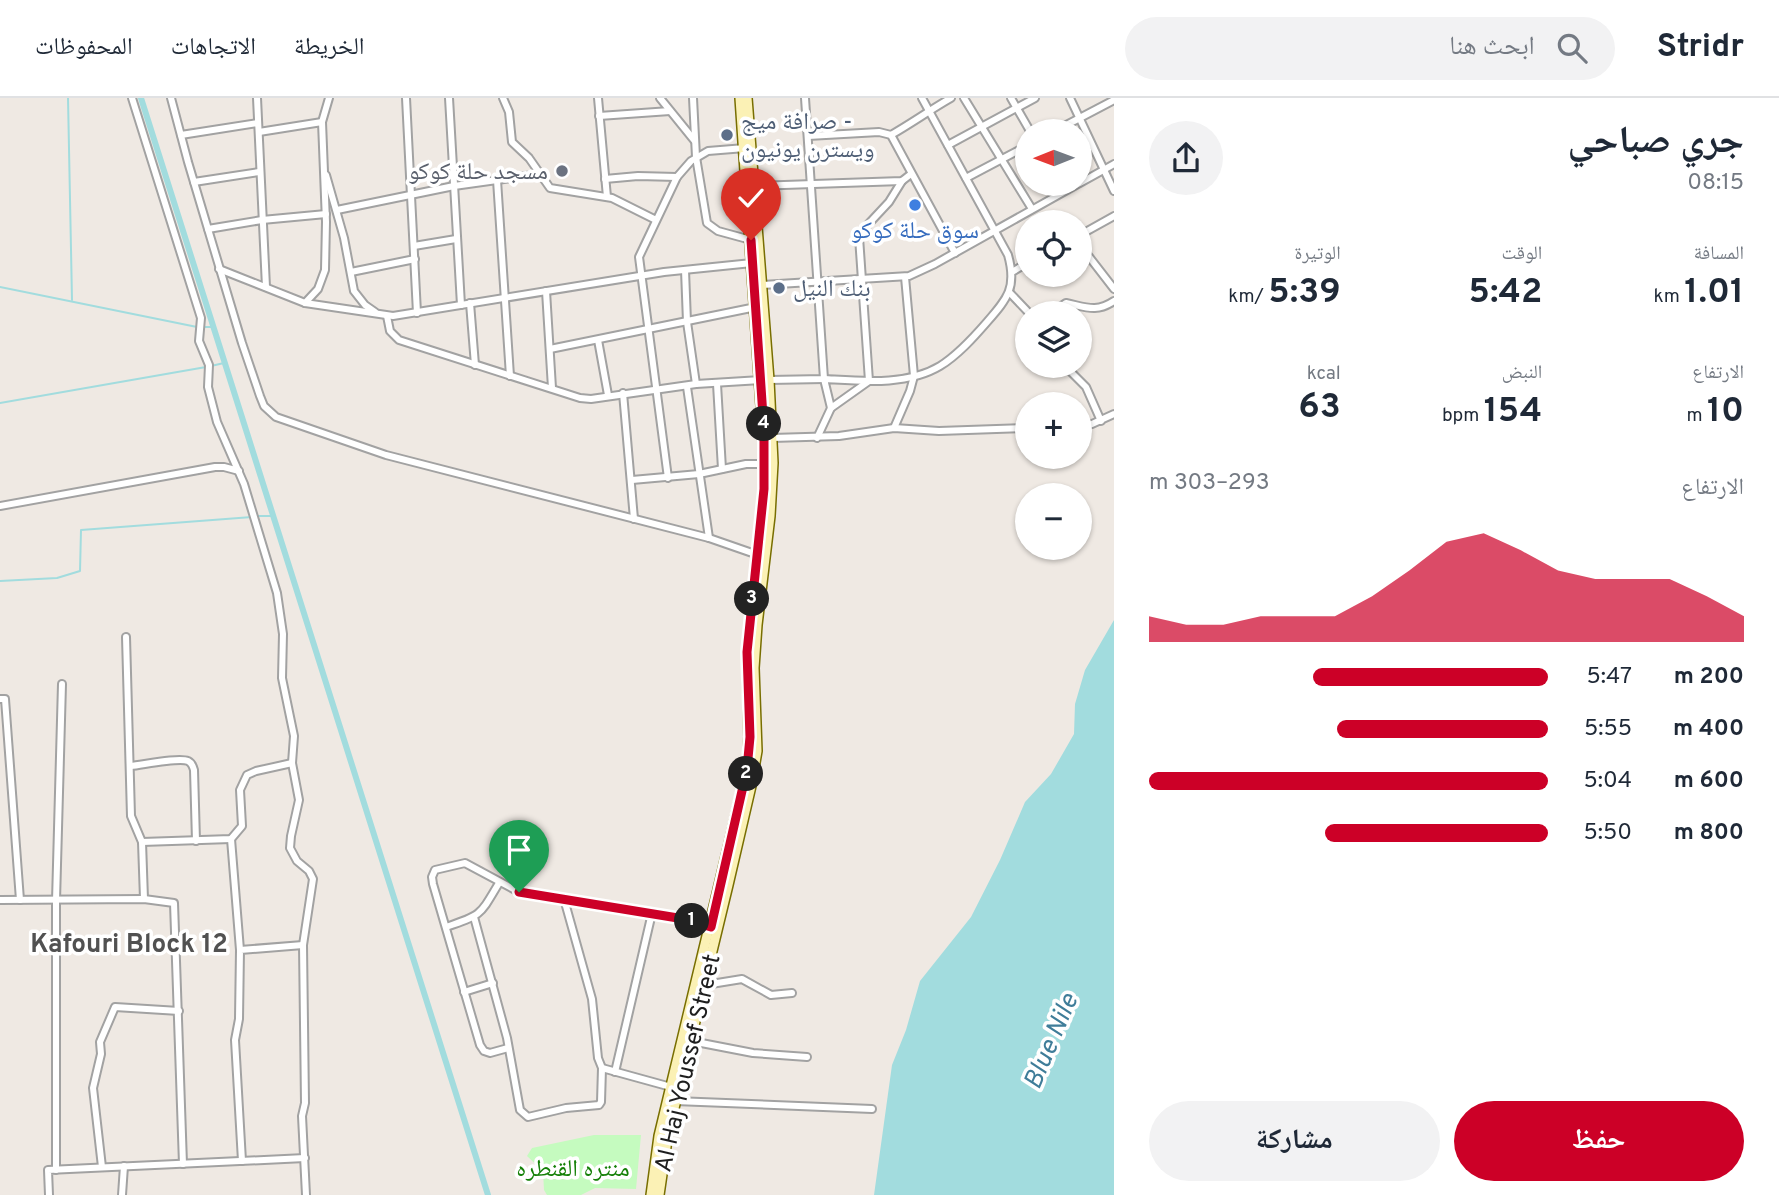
<!DOCTYPE html>
<html lang="ar">
<head>
<meta charset="utf-8">
<style>
  :root { --surface:#fff; --page:#f2f2f3; --text:#1f2937; --muted:#747a83; --line:#e0e1e3; --accent:#cc0027 }
  body { margin:0; font-family:Overpass,"Noto Naskh Arabic",sans-serif; background:var(--page); color:var(--text); direction:rtl; height:100vh; display:flex; flex-direction:column; font-size:26px; white-space:nowrap }
  * { box-sizing:border-box; margin:0 }
  p { font-size:23px; color:var(--muted) }
  .icon { flex:none; width:38px; height:38px; fill:none; stroke:currentColor; stroke-width:2; stroke-linecap:round; stroke-linejoin:round }
  .map { position:relative; flex:1; overflow:hidden; direction:ltr }
  .details { display:flex; flex-direction:column; background:var(--surface); width:665px }
  .details>* { flex:none }
  .needle { width:46px; rotate:269deg }
  .fabs { position:absolute; left:1015px; top:21px; display:grid; gap:14px }
  .fabs a { display:grid; place-items:center; width:77px; height:77px; border-radius:50%; background:var(--surface); box-shadow:0 2px 5px #0004; font-size:35px }
  .pin { position:absolute; display:grid; place-items:center; width:60px; height:60px; color:#fff; margin:-72px -30px; border-radius:50% 50% 50% 0; rotate:-45deg; box-shadow:0 0 7px #0007 }
  .pin .icon { rotate:45deg }
  .km { position:absolute; width:35px; height:35px; margin:-18px; border-radius:50%; background:#222; color:#fff; font-size:19px; line-height:35px; text-align:center }
  .round { display:grid; place-items:center; flex:none; width:74px; height:74px; border-radius:37px; background:var(--page) }
  .summary { display:flex; align-items:center; justify-content:space-between; height:119px; padding:0 35px }
  h1 { font-size:38px; font-weight:700; line-height:52px }
  .stats { display:grid; grid-template-columns:repeat(3,1fr); gap:10px; height:119px; padding:7px 35px }
  .stats div { display:grid; align-content:center }
  .stats b { font-size:35px; font-weight:700 }
  .stats small { font-size:19px; font-weight:400 }
  .stats p { font-size:19px }
  .chart { height:196px; padding:14px 35px }
  .chart p { display:flex; justify-content:space-between }
  .chart svg { width:100%; height:126px; margin-top:7px; fill:var(--accent); opacity:.7 }
  .cta { display:flex; gap:14px; margin-top:auto; padding:14px 35px }
  .cta a { flex:1; height:80px; border-radius:42px; background:var(--accent); color:#fff; font-size:28px; font-weight:700; line-height:80px; text-align:center }
  .cta a+a { background:var(--page); color:var(--text) }
  ul { padding:0 35px; list-style:none; font-size:23px }
  li { display:grid; grid-template-columns:112px 84px 1fr; align-items:center; height:52px }
  li i { height:18px; border-radius:9px; background:var(--accent) }
  header { display:flex; align-items:center; gap:42px; box-sizing:border-box; height:98px; padding:0 35px; background:var(--surface); border-bottom:2px solid var(--line) }
  header strong { font-size:33px }
  nav { display:flex; gap:38px; margin-inline-start:auto; font-size:24px }
  .search { width:490px; height:63px; background:var(--page); display:flex; align-items:center; gap:18px; box-sizing:border-box; padding:0 24px; border-radius:38px; color:var(--muted); font-size:26px }
  main { display:flex; flex:1; min-height:0 }
  .map>svg:first-child { display:block }
  .park { fill:#c5fbbf }
  .water { fill:#a2dcde }
  .lines { fill:none; stroke-linecap:round; stroke-linejoin:round }
  .stream { stroke:#a2dcde; stroke-width:2 }
  .canal { stroke:#a2dcde; stroke-width:6 }
  .street-casing { stroke:#a2a2a2; stroke-width:10 }
  .secondary-casing { stroke:#786e01; stroke-width:12 }
  .street { stroke:#fff; stroke-width:6 }
  .secondary { stroke:#fbf1b5; stroke-width:9 }
  .route-casing { stroke:#fff; stroke-width:14 }
  .route { stroke:#cc0027; stroke-width:9 }
  .service-dot { fill:#5c6f8a; stroke:#fff; stroke-width:2.5 }
  .worship-dot { fill:#6b7280; stroke:#fff; stroke-width:2.5 }
  .shop-dot { fill:#3f7fe0; stroke:#fff; stroke-width:2.5 }
  .labels { text-anchor:middle; stroke-width:7; stroke-linejoin:round; paint-order:stroke }
  .service-label { font-size:24px; fill:#4e5e75; stroke:#fff; text-anchor:start }
  .worship-label { font-size:24px; fill:#5b616d; stroke:#fff; text-anchor:end }
  .shop-label { font-size:24px; fill:#366cbe; stroke:#fff }
  .street-label { font-size:24px; fill:#1e1e1e; stroke:#fff }
  .park-label { font-size:24px; fill:#158008; stroke:#fff }
  .neighbourhood-label { font-size:26px; font-weight:bold; fill:#515151; stroke:#fff }
  .water-label { font-size:26px; font-style:italic; fill:#3f7d99; stroke:#fff }
</style>
</head>
<body>
<header>
<strong>Stridr</strong>
<div class="search"><svg class="icon" aria-label="search" viewBox="0 0 24 24"><circle cx="10" cy="10" r="6"/><path d="M15 15l6 6"/></svg>ابحث هنا</div>
<nav><a>الخريطة</a><a>الاتجاهات</a><a>المحفوظات</a></nav>
</header>
<main>
<section class="details">
<div class="summary"><div><h1>جري صباحي</h1><p>08:15</p></div><a class="round"><svg class="icon" aria-label="share" viewBox="0 0 24 24"><path d="M12 15V3M7 8l5-5 5 5M5 13v7h14v-7"/></svg></a></div>
<div class="stats">
<div><p>المسافة</p><b>1.01<small> km</small></b></div>
<div><p>الوقت</p><b>5:42</b></div>
<div><p>الوتيرة</p><b>5:39<small> /km</small></b></div>
</div>
<div class="stats">
<div><p>الارتفاع</p><b>10<small> m</small></b></div>
<div><p>النبض</p><b>154<small> bpm</small></b></div>
<div><p>kcal</p><b>63</b></div>
</div>
<div class="chart"><p><span>الارتفاع</span>293–303 m</p>
<svg viewBox="0 0 160 44" preserveAspectRatio="none"><path d="M0 44V35L10 38L20 38L30 35L40 35L50 35L60 28L70 19L80 9L90 6L100 12L110 19L120 22L130 22L140 22L150 28L160 35V44z"/></svg>
</div>
<ul>
<li><b>200 m</b>5:47<i style="width:59%"></i></li>
<li><b>400 m</b>5:55<i style="width:53%"></i></li>
<li><b>600 m</b>5:04<i style="width:100%"></i></li>
<li><b>800 m</b>5:50<i style="width:56%"></i></li>
</ul>
<div class="cta"><a>حفظ</a><a>مشاركة</a></div>
</section>
<div class="map">
<svg width="1114" height="1097" viewBox="0 0 1114 1097">
  <rect width="100%" height="100%" fill="#efe9e3"/>
  <path class="park" d="M594,1037H641L636,1091L595,1090L581,1097H547L544,1092L543,1073L527,1058L532,1050Z"/>
  <path class="water" d="M1114,522V1097H874L892,967L906,932L920,883L971,819L1000,762L1025,704L1051,676L1074,636L1075,606L1085,572Z"/>
  <g class="lines">
    <g class="stream">
      <path d="M68,0L72,202"/>
      <path d="M0,189L197,229"/>
      <path d="M203,229H212"/>
      <path d="M211,268L224,265"/>
      <path d="M0,305L206,269"/>
      <path d="M257,418H273"/>
      <path d="M0,483L57,480L80,473L81,432L252,419"/>
    </g>
    <path class="canal" d="M141,0L488,1097"/>
    <defs>
      <g id="street">
        <path d="M132,0L201,220L199,243L209,267L208,289L217,324L244,386L277,495L283,536L282,580L294,638L292,665L299,702L291,738L290,750L297,763L309,773L313,781L303,847L305,1005L302,1018L306,1097"/>
        <path d="M171,0L188,64L242,245L260,298L264,308L276,319L386,357L709,440L758,457"/>
        <path d="M257,0L266,189"/>
        <path d="M406,0L417,215"/>
        <path d="M449,0L461,207"/>
        <path d="M503,0L509,14L512,44L529,60L550,90L612,100L656,122"/>
        <path d="M598,0L607,99"/>
        <path d="M660,0L694,42"/>
        <path d="M693,0L696,59L707,125L718,133L751,142"/>
        <path d="M964,0L1032,111"/>
        <path d="M1011,0L1030,33"/>
        <path d="M1070,0L1114,93"/>
        <path d="M599,18L670,13"/>
        <path d="M1055,33L1114,2"/>
        <path d="M259,34L322,24"/>
        <path d="M181,37L258,25"/>
        <path d="M891,37L955,155"/>
        <path d="M808,38L879,34L891,37C912,25 930,12 951,0"/>
        <path d="M948,47L1035,0"/>
        <path d="M326,77L344,140L354,193L365,207L375,214"/>
        <path d="M966,80L1027,48"/>
        <path d="M605,81L638,78L677,79"/>
        <path d="M497,82L510,278"/>
        <path d="M194,84L259,74"/>
        <path d="M1080,85L1114,66"/>
        <path d="M754,88L902,83L911,76"/>
        <path d="M337,112L454,88L540,76"/>
        <path d="M208,131L262,122L326,116"/>
        <path d="M1080,137L1114,118"/>
        <path d="M1080,147L1114,191"/>
        <path d="M414,148L456,141"/>
        <path d="M219,171L305,205L393,218L664,174L752,165"/>
        <path d="M685,172L687,224L696,286"/>
        <path d="M351,174L415,161"/>
        <path d="M1012,174L1027,165"/>
        <path d="M762,187L909,178L935,166L1078,86"/>
        <path d="M546,193L552,290"/>
        <path d="M1010,195L1029,215"/>
        <path d="M305,205L318,191L325,172L326,124L322,24L329,0"/>
        <path d="M470,205L475,267"/>
        <path d="M1051,215L1066,205C1086,209 1096,215 1114,203"/>
        <path d="M387,218L390,233L399,242L580,300L591,301L696,286L761,282"/>
        <path d="M598,242L608,297"/>
        <path d="M550,251L756,209"/>
        <path d="M1065,268L1086,289L1101,323"/>
        <path d="M769,282L824,281L805,0"/>
        <path d="M717,286L722,371"/>
        <path d="M687,289L709,440"/>
        <path d="M623,295L634,421"/>
        <path d="M831,310L869,283L859,139L861,134L889,104L902,83"/>
        <path d="M1080,329L1092,326L1114,316"/>
        <path d="M894,330L910,293L914,278L905,179"/>
        <path d="M772,340L839,338L894,330L939,333L1027,330"/>
        <path d="M817,340L831,310L824,281C861,283 907,288 940,268C958,257 974,239 987,224C1008,200 1017,189 1008,157L922,0"/>
        <path d="M668,380L639,159L677,79L691,63L708,53L745,50"/>
        <path d="M632,382L699,376L746,366H765"/>
        <path d="M0,408L215,369H224L239,373"/>
        <path d="M126,539L131,718L142,744L144,801"/>
        <path d="M0,601H5L20,802"/>
        <path d="M131,668C142,667 179,659 188,663C192,665 193,668 194,672L196,743"/>
        <path d="M231,741L240,852"/>
        <path d="M142,744L231,741L242,728L240,692L247,677L256,673L292,665"/>
        <path d="M0,802L144,801L174,805L183,1066"/>
        <path d="M474,819L507,940L520,1012L528,1019L566,1010L599,1007L601,1004L602,970L598,960L592,901L564,801"/>
        <path d="M446,829C482,817 480,817 499,785"/>
        <path d="M705,887L742,881L771,897L792,895"/>
        <path d="M464,894L493,885"/>
        <path d="M691,943L753,955L807,959"/>
        <path d="M508,950L490,955L484,953L480,947L433,786L432,779L435,772L465,765L519,794L652,815L711,829"/>
        <path d="M602,970L671,989"/>
        <path d="M615,974L652,815"/>
        <path d="M675,1003L872,1011"/>
        <path d="M242,1063L235,942L239,921L240,852L303,847"/>
        <path d="M102,1069L93,990L101,956L100,944L115,909L179,913"/>
        <path d="M56,1072V803L62,586"/>
        <path d="M49,1097L48,1072L305,1060"/>
        <path d="M122,1097L124,1068"/>
      </g>
      <g id="secondary">
        <path d="M651,1097L659,1038L747,671L749,639L747,554L762,417L765,366L740,0"/>
        <path d="M659,1097L668,1035L728,787L751,688L757,653L754,570L757,527L770,418L773,365L769,282L747,0"/>
      </g>
    </defs>
    <use href="#street" class="street-casing"/>
    <use href="#secondary" class="secondary-casing"/>
    <use href="#street" class="street"/>
    <use href="#secondary" class="secondary"/>
  </g>
  <g class="lines">
    <defs>
      <path id="route" d="M519,794L684,821L711,829L747,671L750,639L747,554L764,391V333L751,142"/>
    </defs>
    <use href="#route" class="route-casing"/>
    <use href="#route" class="route"/>
  </g>
  <g class="service-dot">
    <circle cx="727" cy="37" r="7"/>
    <circle cx="779" cy="190" r="7"/>
  </g>
  <circle class="worship-dot" cx="562" cy="73" r="7"/>
  <circle class="shop-dot" cx="915" cy="107" r="7"/>
  <g class="labels">
    <g class="service-label">
      <text x="741" y="31">صرافة ميج -<tspan x="741" dy="28">ويسترن يونيون</tspan></text>
      <text x="793" y="198">بنك النيل</text>
    </g>
    <g class="worship-label">
      <text x="548" y="81">مسجد حلة كوكو</text>
    </g>
    <g class="shop-label">
      <text x="915" y="140">سوق حلة كوكو</text>
    </g>
    <g class="street-label">
      <text transform="translate(687 965) rotate(-77)" y="8">Al Haj Youssef Street</text>
    </g>
    <g class="park-label">
      <text x="573" y="1078">منتره القنطره</text>
    </g>
    <g class="neighbourhood-label">
      <text x="129" y="854">Kafouri Block 12</text>
    </g>
    <g class="water-label">
      <text transform="translate(1050 943) rotate(-67)" y="9">Blue Nile</text>
    </g>
  </g>
</svg>
<div class="fabs">
<a><svg class="needle" viewBox="-14 -14 28 28"><path d="M0-13l5 13h-10z" fill="#e53935"/><path d="M0 13l5-13h-10z" fill="#747a83"/></svg></a>
<a><svg class="icon" aria-label="locate" viewBox="0 0 24 24"><circle cx="12" cy="12" r="6"/><path d="M12 2v4M12 18v4M2 12h4M18 12h4"/></svg></a>
<a><svg class="icon" aria-label="layers" viewBox="0 0 24 24"><path d="M12 4l9 5-9 5-9-5zM3 14l9 5 9-5"/></svg></a>
<a>+</a>
<a>−</a>
</div>
<div class="pin" style="left:519px;top:794px;background:#1e9e55"><svg class="icon" aria-label="arrive" viewBox="0 0 24 24"><path d="M6 21V4h12l-3 4 3 4H6"/></svg></div>
<div class="pin" style="left:751px;top:142px;background:#d93025"><svg class="icon" aria-label="check" viewBox="0 0 24 24"><path d="M5 12l5 5 9-10"/></svg></div>
<b class="km" style="left:692px;top:823px">1</b>
<b class="km" style="left:746px;top:676px">2</b>
<b class="km" style="left:752px;top:501px">3</b>
<b class="km" style="left:764px;top:326px">4</b>
</div>
</main>
</body>
</html>
